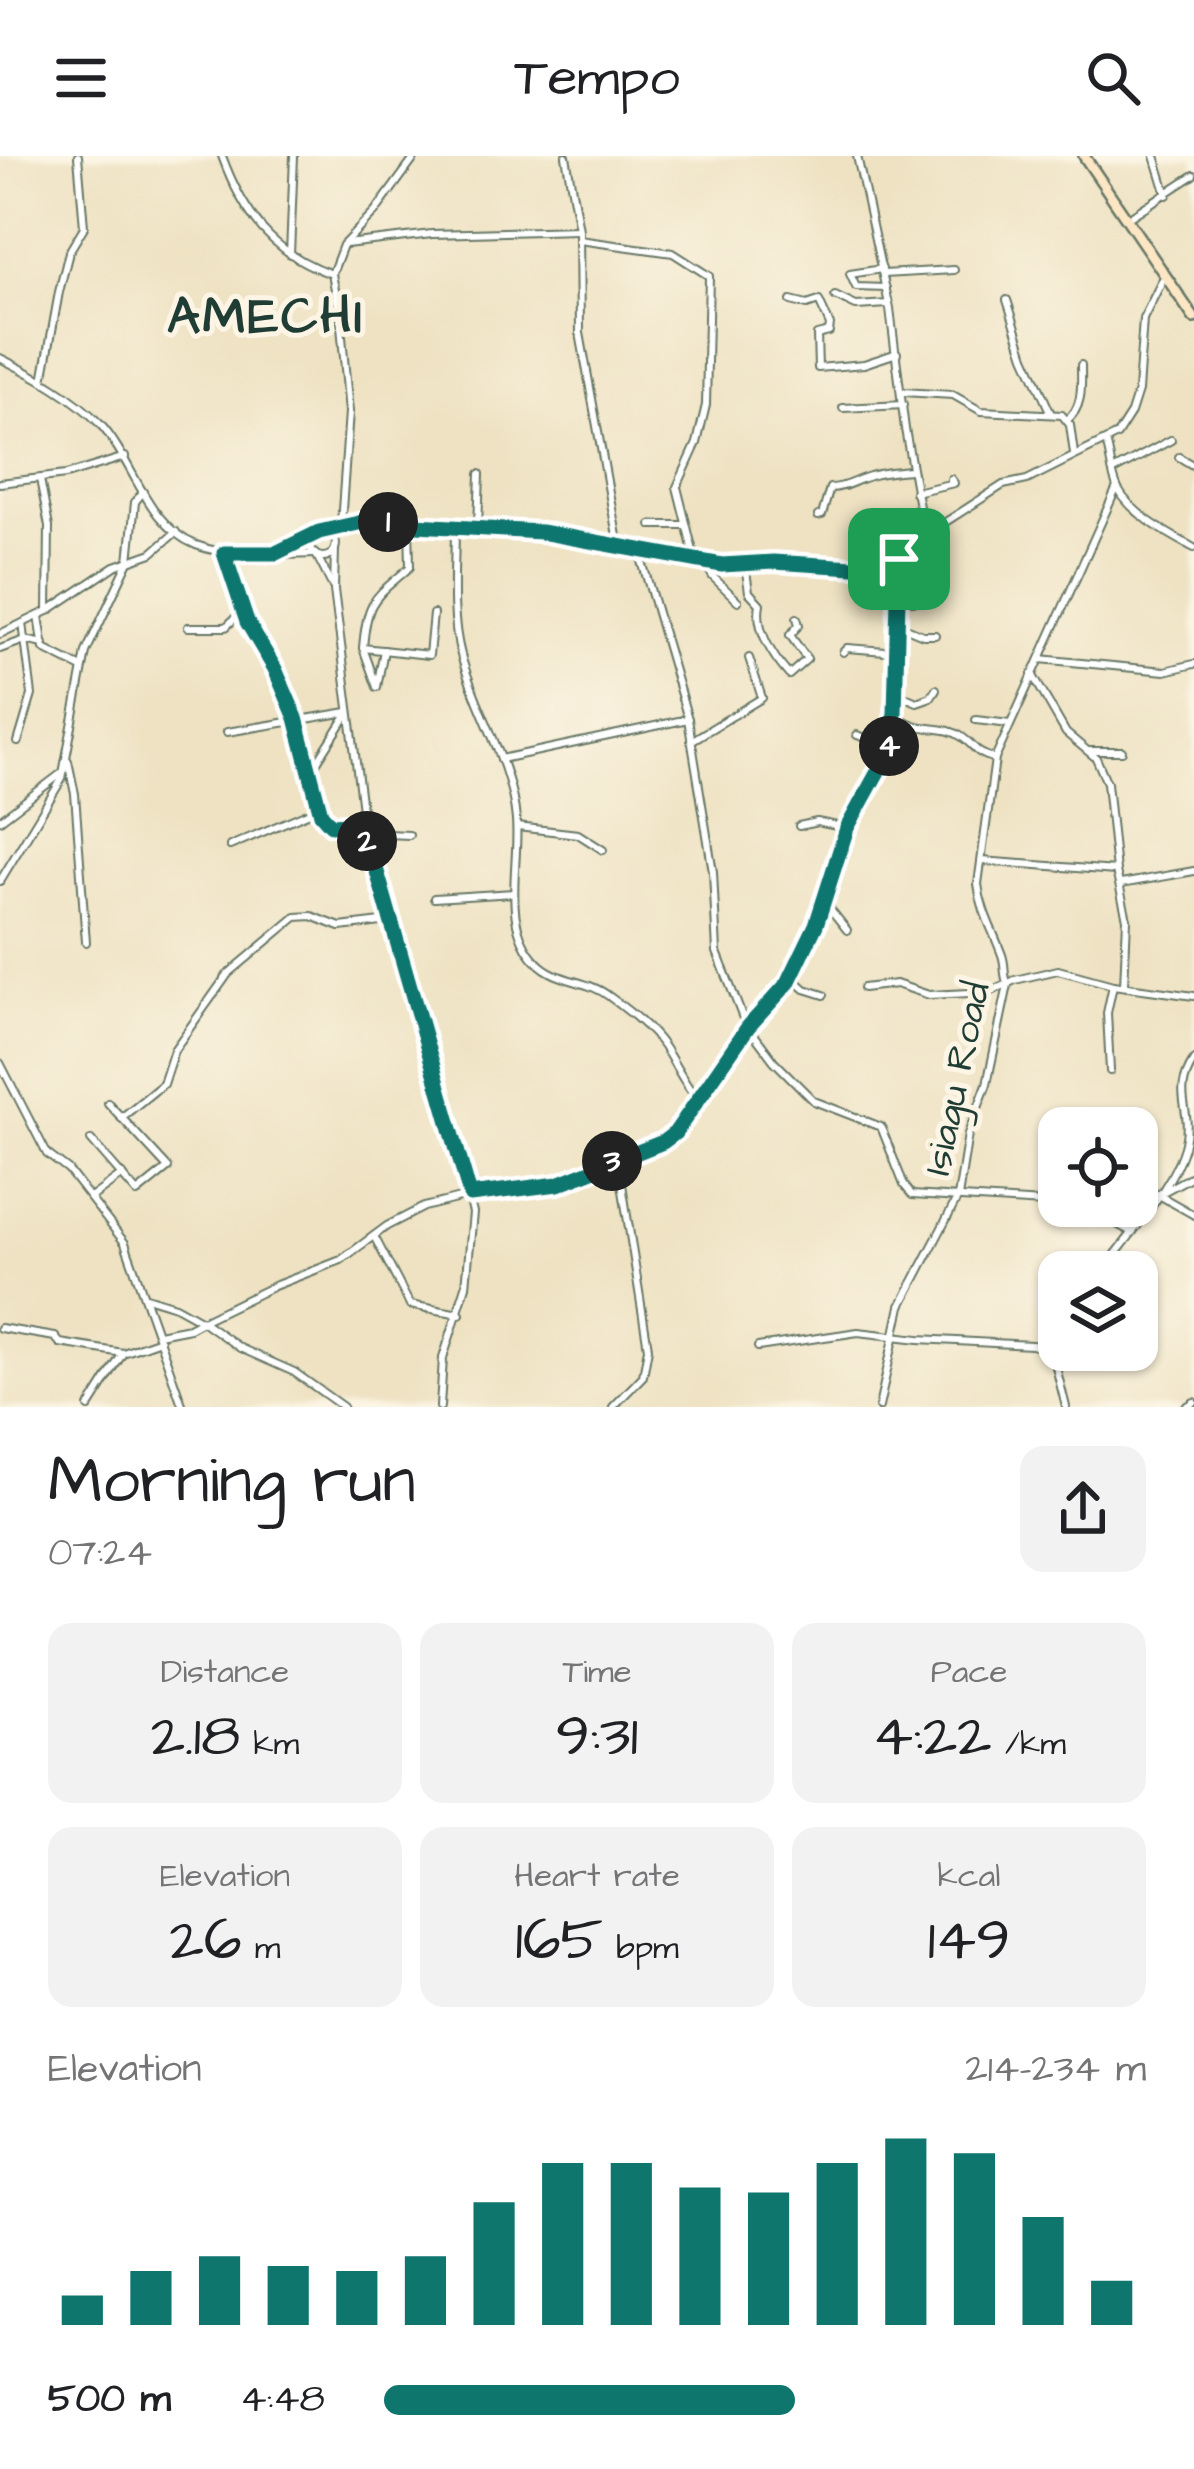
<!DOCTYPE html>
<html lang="en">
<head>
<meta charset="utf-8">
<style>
  :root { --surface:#fff; --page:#f2f2f2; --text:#202124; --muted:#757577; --accent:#0f766e }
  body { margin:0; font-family:"Architects Daughter",sans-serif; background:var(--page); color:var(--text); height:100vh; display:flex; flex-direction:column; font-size:45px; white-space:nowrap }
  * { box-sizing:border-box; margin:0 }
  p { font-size:39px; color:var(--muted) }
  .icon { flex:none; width:66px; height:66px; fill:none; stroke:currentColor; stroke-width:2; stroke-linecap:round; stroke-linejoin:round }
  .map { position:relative; height:1251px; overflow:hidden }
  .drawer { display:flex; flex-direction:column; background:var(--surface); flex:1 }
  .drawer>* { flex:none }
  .buttons { position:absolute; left:1038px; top:951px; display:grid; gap:24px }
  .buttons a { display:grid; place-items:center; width:120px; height:120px; border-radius:24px; background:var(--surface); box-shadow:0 3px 9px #0004; font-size:60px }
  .pin { position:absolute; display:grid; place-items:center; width:102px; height:102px; color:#fff; margin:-51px; border-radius:24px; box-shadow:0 6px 18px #0006 }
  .km { position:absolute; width:60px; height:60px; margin:-30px; border-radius:50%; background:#222; color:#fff; font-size:33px; line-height:60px; text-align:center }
  .round { display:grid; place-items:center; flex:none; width:126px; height:126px; border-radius:24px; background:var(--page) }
  .head { display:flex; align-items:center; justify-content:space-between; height:204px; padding:0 48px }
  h1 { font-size:66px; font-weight:600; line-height:90px }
  .metrics { display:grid; grid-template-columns:repeat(3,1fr); gap:18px; height:204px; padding:12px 48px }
  .metrics div { display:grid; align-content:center; border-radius:24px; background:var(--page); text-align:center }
  .metrics b { font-size:60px; font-weight:600 }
  .metrics small { font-size:33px; font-weight:400 }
  .metrics p { font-size:33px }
  .chart { height:336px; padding:24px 48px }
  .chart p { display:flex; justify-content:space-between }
  .chart svg { width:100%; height:216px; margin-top:12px; stroke:var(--accent); stroke-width:6 }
  ul { padding:0 48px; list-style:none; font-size:39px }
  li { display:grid; grid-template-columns:192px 144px 1fr; align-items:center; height:90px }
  li i { height:30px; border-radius:15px; background:var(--accent) }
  header { display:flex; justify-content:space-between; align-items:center; height:156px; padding:0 48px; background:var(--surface); font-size:54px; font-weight:600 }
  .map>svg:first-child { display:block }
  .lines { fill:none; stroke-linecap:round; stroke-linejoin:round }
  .street-casing { stroke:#677766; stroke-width:10 }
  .secondary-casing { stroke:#677766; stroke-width:14 }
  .street { stroke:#fff; stroke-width:6 }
  .secondary { stroke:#fce6c4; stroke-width:9 }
  .route-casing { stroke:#fff; stroke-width:24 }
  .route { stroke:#0f766e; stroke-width:15 }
  .labels { text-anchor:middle; stroke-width:10; stroke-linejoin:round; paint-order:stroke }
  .street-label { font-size:39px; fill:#1f3d34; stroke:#fcf5e5 }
  .district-label { font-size:51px; font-weight:bold; letter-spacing:3px; fill:#1f3d34; stroke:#fcf5e5 }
</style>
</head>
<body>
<header><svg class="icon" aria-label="menu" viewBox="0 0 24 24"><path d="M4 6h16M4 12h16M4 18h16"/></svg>Tempo<svg class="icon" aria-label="search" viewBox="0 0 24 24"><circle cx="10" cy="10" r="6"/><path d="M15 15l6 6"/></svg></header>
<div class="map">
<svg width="1194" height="1251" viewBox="0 0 1194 1251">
  <rect width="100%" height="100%" fill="#fcf5e5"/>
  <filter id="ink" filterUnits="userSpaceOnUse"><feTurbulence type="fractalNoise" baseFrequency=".00833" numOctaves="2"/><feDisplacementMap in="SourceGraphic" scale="24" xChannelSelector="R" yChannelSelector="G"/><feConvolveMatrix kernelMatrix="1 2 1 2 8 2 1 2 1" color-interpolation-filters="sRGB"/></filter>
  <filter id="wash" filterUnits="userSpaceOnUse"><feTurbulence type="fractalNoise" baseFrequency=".004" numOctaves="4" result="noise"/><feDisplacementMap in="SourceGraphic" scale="48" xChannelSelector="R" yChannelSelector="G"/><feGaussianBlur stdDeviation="2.7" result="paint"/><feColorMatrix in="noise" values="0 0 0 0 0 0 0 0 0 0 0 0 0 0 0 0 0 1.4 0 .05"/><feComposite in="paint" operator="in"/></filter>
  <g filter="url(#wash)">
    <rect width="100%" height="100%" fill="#eee2c2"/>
  </g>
  <g filter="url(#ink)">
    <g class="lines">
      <defs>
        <g id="street">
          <path d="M222,0C243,58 273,98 332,118"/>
          <path d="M566,0L579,74L580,177L619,391"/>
          <path d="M857,0L890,153L905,273L926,390"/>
          <path d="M1155,0L1167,39"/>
          <path d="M1128,62L1194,19"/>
          <path d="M579,84L673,97L709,120L706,249L697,287L677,331L695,403"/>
          <path d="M346,88L432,78L578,74"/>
          <path d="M290,98L294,0"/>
          <path d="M882,113L850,118L856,131L886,132"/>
          <path d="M883,118L954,114"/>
          <path d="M835,140L856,150L889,148"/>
          <path d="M1007,144L1025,200L1051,258"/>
          <path d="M791,145L807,149L819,145L830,169L829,176L817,179L818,212L864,208L897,197"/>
          <path d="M0,202C36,220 72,239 100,268C134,305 146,369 196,389C232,403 277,399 315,398"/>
          <path d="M43,225L59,136L69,96L84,71L78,0"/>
          <path d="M903,236L953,239L981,255L1062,259L1070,269L1074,298"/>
          <path d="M843,252L903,249"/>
          <path d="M1067,264C1084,251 1081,228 1081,209"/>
          <path d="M1106,286C1111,301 1111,319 1118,333C1132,359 1169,378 1194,392"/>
          <path d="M1179,301L1194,310"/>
          <path d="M1113,315L1171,284"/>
          <path d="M40,323L49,371L48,455"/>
          <path d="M0,327L66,319L125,301"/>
          <path d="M915,336L954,327L951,323"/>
          <path d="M818,360L822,359L830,332C846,332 855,324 870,320C883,316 897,315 911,314"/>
          <path d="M409,367L410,411C374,443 367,442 363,492L429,499L433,458"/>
          <path d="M341,368L349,256L340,159L332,118L343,89L375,56L416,0"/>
          <path d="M651,369H685"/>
          <path d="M455,370C455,412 450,458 461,499C476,555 511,605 516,664C520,710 500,768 537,806C557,827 588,823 610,841C630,856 650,871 664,891C676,909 684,928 699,945"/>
          <path d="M478,371L480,318"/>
          <circle cx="323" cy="388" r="13"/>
          <path d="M326,376L355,367L390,366L513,373L722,409L774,406L851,412L881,410L926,390L944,367L1003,329L1027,324L1117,279L1131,257L1138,235L1143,163L1164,121"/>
          <path d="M335,392L334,434L365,677L473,1057L466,1130L443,1202L440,1251"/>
          <path d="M279,395L311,382"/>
          <path d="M639,395L688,563L713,716L717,796L744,865L774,905L814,945L881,971L904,1029L912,1039L1059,1048"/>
          <path d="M224,397L247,467L275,513L296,562L321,658L331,669L362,667"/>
          <path d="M317,400L333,431"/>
          <path d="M705,407L713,421L738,445"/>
          <path d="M745,408L749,436L760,448C755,473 772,500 789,519L807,503L790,479L799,469L797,462"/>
          <path d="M900,441L912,445L934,443"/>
          <path d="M39,460L44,493L82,512"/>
          <path d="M899,469L923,479H935"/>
          <path d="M188,471H226L243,454"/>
          <path d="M0,478L48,455L115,410L152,397L176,376"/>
          <path d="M363,492L377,531L384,494"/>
          <path d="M0,493L25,484L44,488"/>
          <path d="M843,496L847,492L899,496"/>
          <path d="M1040,503L1165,515L1194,508"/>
          <path d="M1032,518L1066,577L1096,602L1107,627L1116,715L1127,763L1124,829"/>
          <path d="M896,537L917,546L931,541L936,533"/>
          <path d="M895,557C918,580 941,566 962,581C979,593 971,595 995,603"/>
          <path d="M976,564L1010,568"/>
          <path d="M227,576L348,556"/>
          <path d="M857,579L890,590"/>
          <path d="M691,585L762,542L749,502"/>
          <path d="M18,586L32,539L23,467"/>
          <path d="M1090,595H1122"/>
          <path d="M501,603L688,563"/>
          <path d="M68,605L75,638L86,786"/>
          <path d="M310,617L347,559"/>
          <path d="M0,664L62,617"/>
          <path d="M799,670L817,666L847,672"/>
          <path d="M517,671L578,678L603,694"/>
          <path d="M365,677L409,679"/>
          <path d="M230,690L319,652"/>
          <path d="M982,705L1116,715"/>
          <path d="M0,725L62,623L86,496L129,405L135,346L143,336"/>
          <path d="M1121,728L1194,715"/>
          <path d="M434,742L514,737"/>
          <path d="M824,745L847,774"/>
          <path d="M792,821L805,833L824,839"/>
          <path d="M863,832L896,828L929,839L990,836L1015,824L1058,814L1113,829L1194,840"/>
          <path d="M0,907L47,998L68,1014L125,1087L183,1251"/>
          <path d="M1110,915L1107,857L1113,829"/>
          <path d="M121,962L163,928L174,894L228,818L296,761L312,760L340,771L390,765"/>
          <path d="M91,984L137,1037L168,1012L108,947"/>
          <path d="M1161,1037L1194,1019"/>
          <path d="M1157,1038L1194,1059"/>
          <path d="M92,1041L122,1019"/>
          <path d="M1072,1050L1096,1057L1130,1075"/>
          <path d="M374,1080L410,1149L460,1158"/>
          <path d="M1102,1116C1127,1082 1176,1027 1185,987C1193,951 1171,940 1194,904"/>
          <path d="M146,1141L175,1150L202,1165L274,1130L341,1104L387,1070L424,1051L480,1037L558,1028L675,977L747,871L777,844L801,805L847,672L886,601L896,537L899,403"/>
          <path d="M0,1172L55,1181L60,1187L123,1197"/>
          <path d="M158,1178L189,1172L202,1165L240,1192L294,1216L343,1251"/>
          <path d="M758,1191L858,1176L919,1183L1032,1189L1060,1196"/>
          <path d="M1060,1196L1056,1211L1066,1251"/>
          <path d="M89,1251L123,1197L160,1184"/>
          <path d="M613,1251L643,1220L648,1192L618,1003"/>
          <path d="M879,1251L901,1150L958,1041L968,978L987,928L1008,829C1003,819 1006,810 1002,799C993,774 981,755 978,728L995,603L1117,331"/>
          <path d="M1186,1251L1194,1246"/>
        </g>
        <path id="secondary" d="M1084,0L1194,162"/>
      </defs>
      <use href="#street" class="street-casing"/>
      <use href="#secondary" class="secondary-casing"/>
      <use href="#street" class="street"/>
      <use href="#secondary" class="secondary"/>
    </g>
  </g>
  <g class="lines" filter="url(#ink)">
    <defs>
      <path id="route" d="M363,366L541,376L722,409L773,406L869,412L899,403L895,557L886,601L847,672L816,769L788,827L748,871L675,977L663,986L558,1028L470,1039L363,667L331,669L321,658L296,562L275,513L247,466L224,397H276L319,376Z"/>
    </defs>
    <use href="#route" class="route-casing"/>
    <use href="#route" class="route"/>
  </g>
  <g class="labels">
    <g class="street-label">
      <text transform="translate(955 922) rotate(-78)" y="14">Isiagu Road</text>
    </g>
    <g class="district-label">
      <text x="266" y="176">AMECHI</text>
    </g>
  </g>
</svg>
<div class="buttons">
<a><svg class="icon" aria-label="locate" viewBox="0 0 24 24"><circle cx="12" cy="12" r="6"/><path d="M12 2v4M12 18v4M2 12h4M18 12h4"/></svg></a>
<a><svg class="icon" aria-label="layers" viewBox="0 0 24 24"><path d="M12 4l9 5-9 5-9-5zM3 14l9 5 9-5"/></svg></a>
</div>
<div class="pin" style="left:899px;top:403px;background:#1e9e55"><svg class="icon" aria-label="arrive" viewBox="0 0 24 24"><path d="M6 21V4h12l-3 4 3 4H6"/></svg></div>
<b class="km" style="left:388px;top:366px">1</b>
<b class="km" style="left:367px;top:685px">2</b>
<b class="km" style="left:612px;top:1005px">3</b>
<b class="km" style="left:889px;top:590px">4</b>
</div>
<section class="drawer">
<div class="head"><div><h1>Morning run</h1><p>07:24</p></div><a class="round"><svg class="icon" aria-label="share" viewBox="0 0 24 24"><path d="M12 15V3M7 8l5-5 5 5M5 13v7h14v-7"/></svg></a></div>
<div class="metrics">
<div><p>Distance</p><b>2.18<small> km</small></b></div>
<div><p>Time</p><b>9:31</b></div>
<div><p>Pace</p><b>4:22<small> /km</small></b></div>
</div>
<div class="metrics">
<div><p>Elevation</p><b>26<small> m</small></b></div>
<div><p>Heart rate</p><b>165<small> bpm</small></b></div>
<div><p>kcal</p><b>149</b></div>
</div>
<div class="chart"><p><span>Elevation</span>214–234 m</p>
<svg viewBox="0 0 160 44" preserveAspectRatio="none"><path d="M5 44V38M15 44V33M25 44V30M35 44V32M45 44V33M55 44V30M65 44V19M75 44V11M85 44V11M95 44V16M105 44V17M115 44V11M125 44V6M135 44V9M145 44V22M155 44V35"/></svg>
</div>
<ul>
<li><b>500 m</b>4:48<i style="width:54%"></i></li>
</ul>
</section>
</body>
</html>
